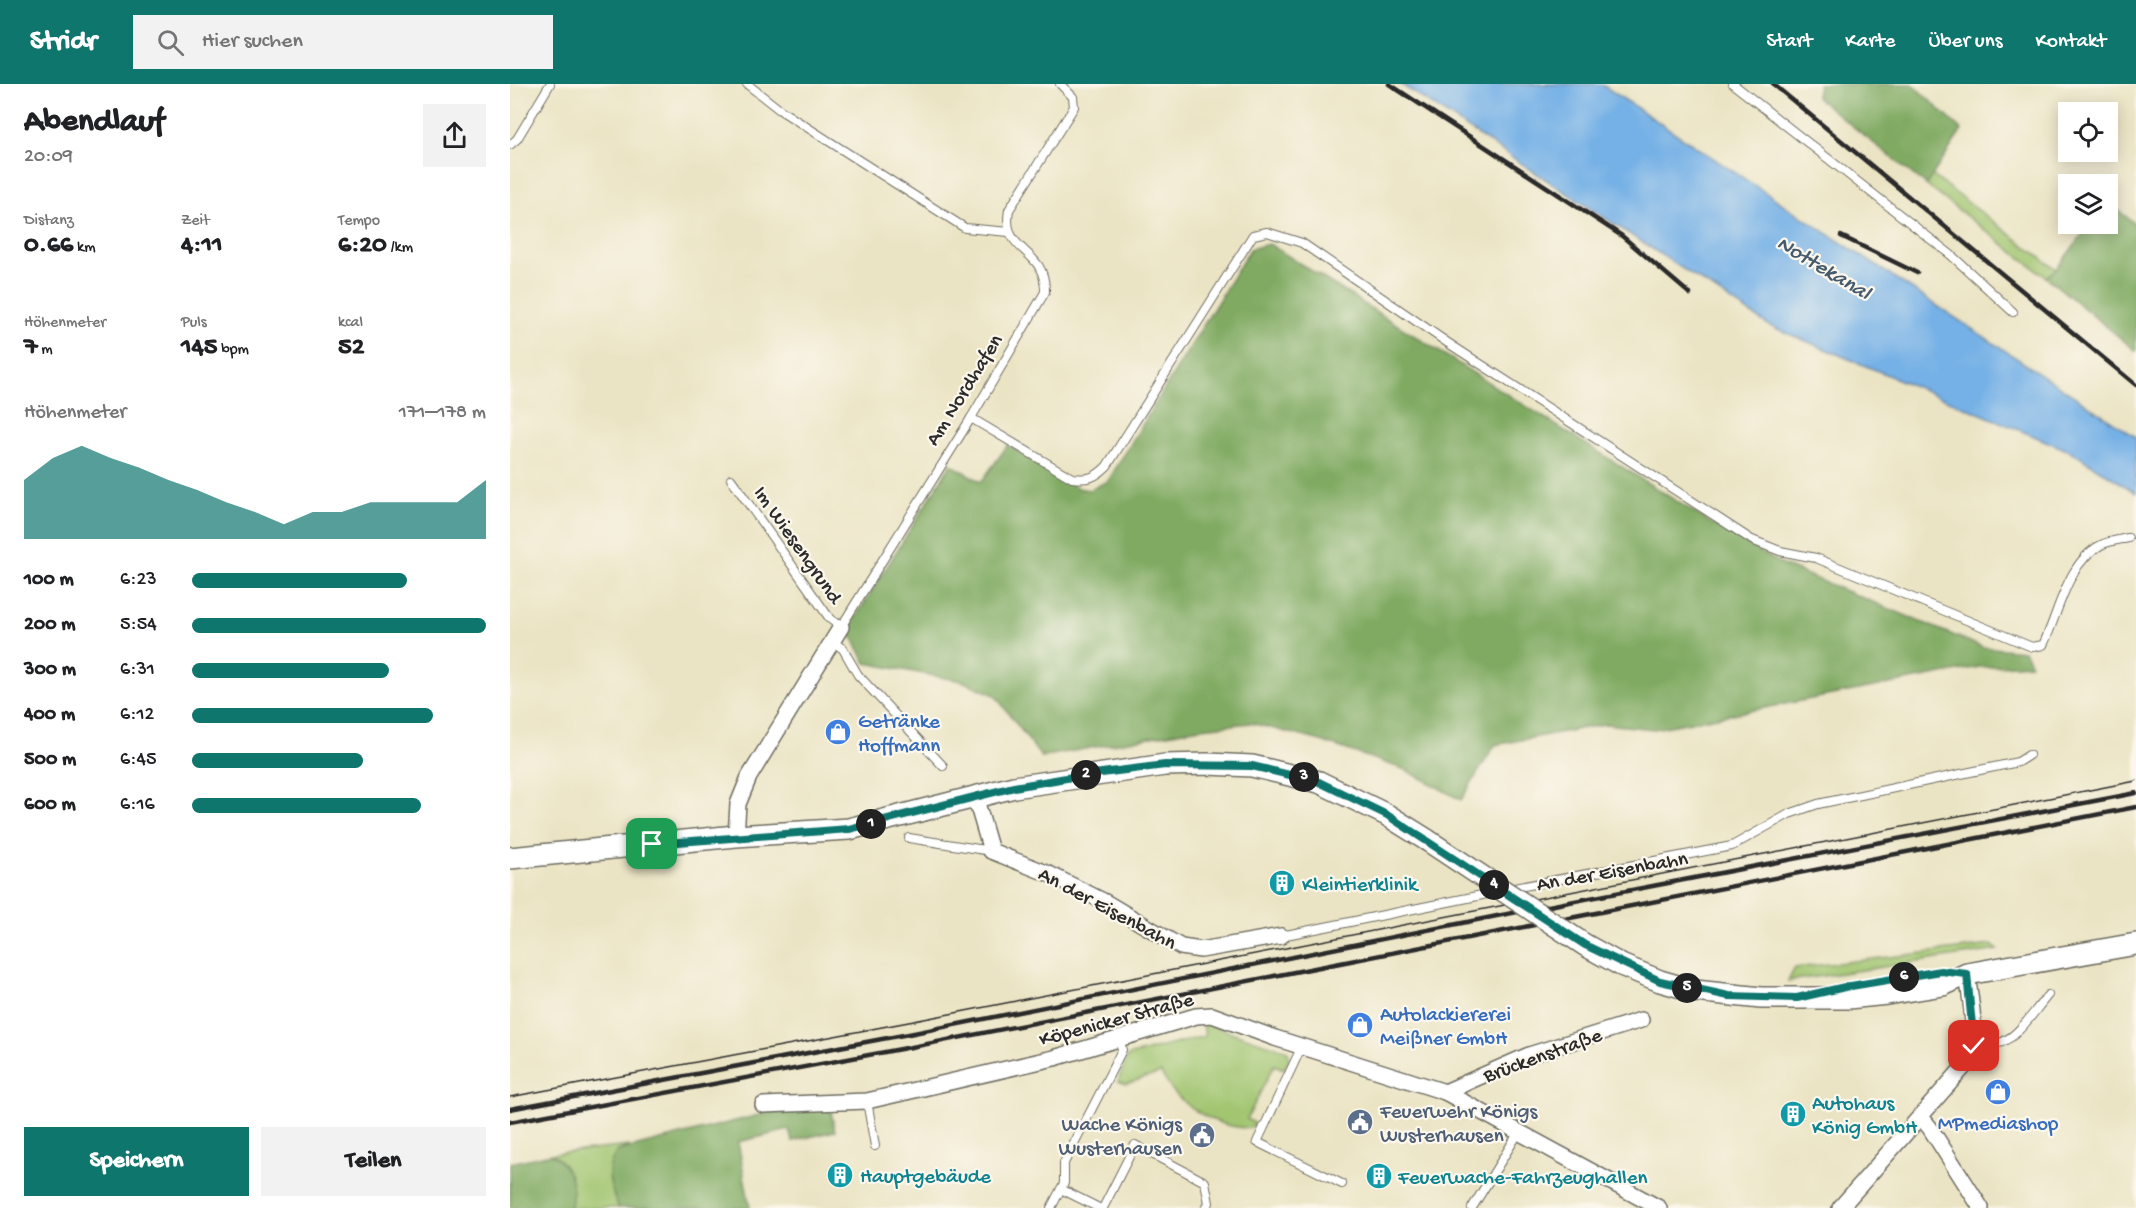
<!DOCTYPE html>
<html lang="de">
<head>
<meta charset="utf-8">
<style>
  :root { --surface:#fff; --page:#f2f2f2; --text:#202124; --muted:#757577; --accent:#0f766e }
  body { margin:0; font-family:"Gochi Hand",sans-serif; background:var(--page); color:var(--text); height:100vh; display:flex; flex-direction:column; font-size:22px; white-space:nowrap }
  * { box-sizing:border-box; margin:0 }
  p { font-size:20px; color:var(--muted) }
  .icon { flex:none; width:33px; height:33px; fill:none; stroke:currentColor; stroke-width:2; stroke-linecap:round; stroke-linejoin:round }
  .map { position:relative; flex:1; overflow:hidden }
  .details { display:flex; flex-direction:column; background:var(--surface); width:510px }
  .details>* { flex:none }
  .buttons { position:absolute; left:1548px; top:18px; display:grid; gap:12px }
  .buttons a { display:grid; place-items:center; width:60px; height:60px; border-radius:0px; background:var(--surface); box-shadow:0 3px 15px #0003; font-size:30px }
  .pin { position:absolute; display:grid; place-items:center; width:51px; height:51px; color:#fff; margin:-26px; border-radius:12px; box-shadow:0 3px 9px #0006 }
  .km { position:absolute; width:30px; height:30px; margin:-15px; border-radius:50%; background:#222; color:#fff; font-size:16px; line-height:30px; text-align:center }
  .round { display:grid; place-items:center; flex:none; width:63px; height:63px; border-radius:0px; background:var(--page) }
  .overview { display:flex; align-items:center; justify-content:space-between; height:102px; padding:0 24px }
  h1 { font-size:33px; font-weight:800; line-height:45px }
  .stats { display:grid; grid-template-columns:repeat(3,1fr); gap:9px; height:102px; padding:6px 24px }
  .stats div { display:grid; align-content:center }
  .stats b { font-size:26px; font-weight:800 }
  .stats small { font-size:16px; font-weight:400 }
  .stats p { font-size:16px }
  .chart { height:168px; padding:12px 24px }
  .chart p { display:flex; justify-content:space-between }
  .chart svg { width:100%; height:108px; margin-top:6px; fill:var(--accent); opacity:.7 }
  .action { display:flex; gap:12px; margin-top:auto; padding:12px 24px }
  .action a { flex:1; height:69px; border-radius:0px; background:var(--accent); color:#fff; font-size:24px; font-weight:800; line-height:69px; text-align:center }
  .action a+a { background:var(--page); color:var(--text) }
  ul { padding:0 24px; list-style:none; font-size:20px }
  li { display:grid; grid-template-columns:96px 72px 1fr; align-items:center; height:45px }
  li i { height:15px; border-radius:8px; background:var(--accent) }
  header { display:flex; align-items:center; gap:36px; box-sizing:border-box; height:84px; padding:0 30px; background:var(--accent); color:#fff }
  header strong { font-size:28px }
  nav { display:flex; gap:33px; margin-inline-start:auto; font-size:21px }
  .search { width:420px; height:54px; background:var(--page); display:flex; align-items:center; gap:15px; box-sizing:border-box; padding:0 21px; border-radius:0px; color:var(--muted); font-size:22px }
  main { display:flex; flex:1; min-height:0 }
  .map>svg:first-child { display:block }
  .green { fill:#a1c56f; stroke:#66784d; stroke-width:1.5 }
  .forest { fill:#80aa62; stroke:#566a46; stroke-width:1.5 }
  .water { fill:#74b0e6; stroke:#506e88; stroke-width:1.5 }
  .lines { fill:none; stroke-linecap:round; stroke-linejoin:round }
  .lane-casing { stroke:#6e6c61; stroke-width:10 }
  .street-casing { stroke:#6e6c61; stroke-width:18 }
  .secondary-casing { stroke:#6e6c61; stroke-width:24 }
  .lane { stroke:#fff; stroke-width:8 }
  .street { stroke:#fff; stroke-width:15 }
  .secondary { stroke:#fff; stroke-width:21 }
  .tram { stroke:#2b2b2b; stroke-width:1.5 }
  .rail { stroke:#2b2b2b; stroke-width:4.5 }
  .secondary-bridge-casing { stroke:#6e6c61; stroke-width:24; stroke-linecap:butt }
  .secondary-bridge { stroke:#fff; stroke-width:21 }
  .route-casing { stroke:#fff; stroke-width:12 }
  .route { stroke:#0f766e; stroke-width:8 }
  .labels { text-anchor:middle; stroke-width:4.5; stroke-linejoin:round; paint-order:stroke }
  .street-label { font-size:21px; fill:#2b2b2b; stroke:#fbf7ec }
  .shop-label { font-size:21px; fill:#366cbe; stroke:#fbf7ec; text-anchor:start }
  .culture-label { font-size:21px; fill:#0d838f; stroke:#fbf7ec; text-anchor:start }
  .service-label { font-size:21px; fill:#4e5e75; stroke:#fbf7ec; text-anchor:start }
  .water-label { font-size:22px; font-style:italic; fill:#455a6c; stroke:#fbf7ec }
</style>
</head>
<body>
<header>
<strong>Stridr</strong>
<div class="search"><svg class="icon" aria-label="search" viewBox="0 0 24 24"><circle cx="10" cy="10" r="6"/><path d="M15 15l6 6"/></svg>Hier suchen</div>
<nav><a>Start</a><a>Karte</a><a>Über uns</a><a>Kontakt</a></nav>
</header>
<main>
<section class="details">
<div class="overview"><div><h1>Abendlauf</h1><p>20:09</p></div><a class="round"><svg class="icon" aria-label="share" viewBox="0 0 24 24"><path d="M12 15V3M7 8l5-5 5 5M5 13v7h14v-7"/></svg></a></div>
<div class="stats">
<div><p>Distanz</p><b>0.66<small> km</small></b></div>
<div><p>Zeit</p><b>4:11</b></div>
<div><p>Tempo</p><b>6:20<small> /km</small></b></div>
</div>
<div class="stats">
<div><p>Höhenmeter</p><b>7<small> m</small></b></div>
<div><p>Puls</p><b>145<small> bpm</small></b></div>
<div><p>kcal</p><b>52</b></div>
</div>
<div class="chart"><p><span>Höhenmeter</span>171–178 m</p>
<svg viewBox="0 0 160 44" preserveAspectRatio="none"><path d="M0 44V20L10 11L20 6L30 11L40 15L50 20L60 24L70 29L80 33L90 38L100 33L110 33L120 29L130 29L140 29L150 29L160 20V44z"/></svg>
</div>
<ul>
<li><b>100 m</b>6:23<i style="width:73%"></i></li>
<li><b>200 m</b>5:54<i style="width:100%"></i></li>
<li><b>300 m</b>6:31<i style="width:67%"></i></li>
<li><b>400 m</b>6:12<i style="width:82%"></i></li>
<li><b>500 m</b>6:45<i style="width:58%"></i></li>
<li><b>600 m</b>6:16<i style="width:78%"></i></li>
</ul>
<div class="action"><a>Speichern</a><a>Teilen</a></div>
</section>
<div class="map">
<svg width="1626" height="1124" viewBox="0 0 1626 1124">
  <rect width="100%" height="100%" fill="#fbf7ec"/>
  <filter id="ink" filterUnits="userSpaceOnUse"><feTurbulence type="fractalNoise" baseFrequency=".0167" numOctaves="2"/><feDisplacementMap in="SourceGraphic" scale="12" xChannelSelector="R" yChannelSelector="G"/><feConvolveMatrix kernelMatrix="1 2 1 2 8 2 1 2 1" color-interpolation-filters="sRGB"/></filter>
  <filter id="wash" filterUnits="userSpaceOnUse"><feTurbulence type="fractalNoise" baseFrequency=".008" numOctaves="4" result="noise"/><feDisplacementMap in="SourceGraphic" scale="24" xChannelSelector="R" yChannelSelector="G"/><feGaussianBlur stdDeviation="1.35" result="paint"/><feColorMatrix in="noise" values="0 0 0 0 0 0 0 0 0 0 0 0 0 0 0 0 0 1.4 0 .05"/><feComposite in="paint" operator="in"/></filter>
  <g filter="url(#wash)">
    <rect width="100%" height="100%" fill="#ebe4c4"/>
    <g class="green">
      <path d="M1422,91L1546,185L1536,193L1416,101Z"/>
      <path d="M1482,861L1488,866L1278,897L1285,884Z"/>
      <path d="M697,940L778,967L779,975L774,985L764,981L737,1035L746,1040L740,1044C704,1044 667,1020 651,989L616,1000L608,997L618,972L695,952L693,941Z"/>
      <path d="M120,1062L108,1067L104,1113L109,1124H60C67,1102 60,1082 41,1070Z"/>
    </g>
    <g class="forest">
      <path d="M1308,0H1402L1452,46L1416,101L1306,13Z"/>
      <path d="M1598,119L1626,140V267L1536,193L1546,185L1581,140H1598Z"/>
      <path d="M759,160L1201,439L1273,481L1472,563L1514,567L1521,580L1469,583L1144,645L1095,640L985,661L951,716L896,686L811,657L741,639L690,644L531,673L485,611L452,597L356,579L338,545L441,380L471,398L498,361L568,404L579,406L598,397L740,165Z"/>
      <path d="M320,1022L325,1047L282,1057L279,1046L228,1058L240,1124H109C100,1104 93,1084 108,1067L272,1025Z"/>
      <path d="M41,1070C60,1082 67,1102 60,1124H0V1079Z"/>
    </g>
    <path class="water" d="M890,0H1091L1626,353V409L1562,368L1260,242Z"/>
  </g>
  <g filter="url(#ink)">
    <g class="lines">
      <defs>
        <g id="lane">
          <path d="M237,0L270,26L455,144L499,148"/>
          <path d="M1223,0L1441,171L1503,228"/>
          <path d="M0,61L7,55L40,0"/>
          <path d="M461,334L562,394C578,396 585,394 597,382L743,151L757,148L792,159L938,259L1242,456L1270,467L1306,474L1522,563L1533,561C1549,529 1557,478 1591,461C1599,457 1609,456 1618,454"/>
          <path d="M221,395L320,535L331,543L461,334L535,208C536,162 491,171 499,126L564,23L563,13L550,0"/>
          <path d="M322,557L333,565L348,591L433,682"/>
          <path d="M399,754L481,767"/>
          <path d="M999,805L1222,762L1279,730L1308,720L1508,678L1519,671"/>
          <path d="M771,852L987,808"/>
          <path d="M792,962L747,1058L832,1100"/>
          <path d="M1464,962C1504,965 1514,939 1538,911"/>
          <path d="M357,1017L365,1062"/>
          <path d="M551,1105L589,1124"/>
          <path d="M541,1124L554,1099V1079L612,966L610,956"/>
          <path d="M593,1124L625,1061L695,1098L699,1119L696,1124"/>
          <path d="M962,1124L1009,1048"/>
        </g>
        <g id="street">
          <path d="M465,712L481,767L539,790L595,818L671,863L691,866L771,852"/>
          <path d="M226,752L228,720L239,693L331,543"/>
          <path d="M935,1008L1019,971L1131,936"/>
          <path d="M253,1021L357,1017L544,974L686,932L702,931L765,954L935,1008L1149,1124"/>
          <path d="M1411,1033L1420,1044L1471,1124"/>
          <path d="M1330,1124L1458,978C1468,949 1461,920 1457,890"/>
        </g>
        <g id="secondary">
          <path d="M0,774L226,752L339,745L504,703L655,681L698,680L742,682L809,698L877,731L917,756"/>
          <path d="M1111,881L1150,897L1185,907L1251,914H1338L1377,910L1433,901L1457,890L1626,860"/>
        </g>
      </defs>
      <use href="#lane" class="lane-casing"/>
      <use href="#street" class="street-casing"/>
      <use href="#secondary" class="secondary-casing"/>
      <use href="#lane" class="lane"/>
      <use href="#street" class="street"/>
      <use href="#secondary" class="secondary"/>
      <path class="tram" d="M0,1013L404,937L1626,697"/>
      <g class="rail">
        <path d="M879,0L1112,152L1180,210"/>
        <path d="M1263,0L1626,301"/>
        <path d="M1331,152L1407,189"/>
        <path d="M0,1025L404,949L992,831L1626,709"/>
        <path d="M0,1038L407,962L1626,723"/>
      </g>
      <defs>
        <path id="secondary-bridge" d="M917,756L1075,861L1111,881"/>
      </defs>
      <use href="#secondary-bridge" class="secondary-bridge-casing"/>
      <use href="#secondary-bridge" class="secondary-bridge"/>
    </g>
  </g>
  <g class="lines" filter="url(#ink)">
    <defs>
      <path id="route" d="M142,760L339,745L504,703L568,692L655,681L742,682L809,698L877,731L1075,861L1150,897L1219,912L1287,914L1335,903L1431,887L1457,890L1464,962"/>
    </defs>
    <use href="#route" class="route-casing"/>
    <use href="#route" class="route"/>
  </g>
  <defs>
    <symbol id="shop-disc" viewBox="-11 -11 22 22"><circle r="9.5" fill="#3f7fe0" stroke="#fbf7ec"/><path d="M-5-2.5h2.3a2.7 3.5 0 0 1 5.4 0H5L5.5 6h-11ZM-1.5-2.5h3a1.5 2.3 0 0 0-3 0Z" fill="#fff"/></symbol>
    <symbol id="building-disc" viewBox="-11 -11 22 22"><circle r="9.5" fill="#0f9aa8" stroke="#fbf7ec"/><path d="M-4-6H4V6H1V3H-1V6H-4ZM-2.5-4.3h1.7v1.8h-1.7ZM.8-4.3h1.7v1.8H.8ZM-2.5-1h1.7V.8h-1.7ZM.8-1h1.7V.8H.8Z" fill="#fff"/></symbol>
    <symbol id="civic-disc" viewBox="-11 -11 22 22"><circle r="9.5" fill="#5c6f8a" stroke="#fbf7ec"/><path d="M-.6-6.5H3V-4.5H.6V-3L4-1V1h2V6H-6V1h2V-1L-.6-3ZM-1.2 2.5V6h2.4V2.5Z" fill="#fff"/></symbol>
  </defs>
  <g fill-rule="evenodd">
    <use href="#shop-disc" x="313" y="633" width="30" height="30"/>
    <use href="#building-disc" x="757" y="784" width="30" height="30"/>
    <use href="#shop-disc" x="835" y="926" width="30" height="30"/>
    <use href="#shop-disc" x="1473" y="993" width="30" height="30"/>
    <use href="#building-disc" x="1268" y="1015" width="30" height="30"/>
    <use href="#civic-disc" x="835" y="1023" width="30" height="30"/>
    <use href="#civic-disc" x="677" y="1036" width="30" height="30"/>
    <use href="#building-disc" x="315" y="1076" width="30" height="30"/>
    <use href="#building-disc" x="854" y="1077" width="30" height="30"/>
  </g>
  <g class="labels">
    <g class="street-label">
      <text transform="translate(453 305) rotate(-58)" y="7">Am Nordhafen</text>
      <text transform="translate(289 460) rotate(55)" y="7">Im Wiesengrund</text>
      <text transform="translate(1102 786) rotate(-10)" y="7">An der Eisenbahn</text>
      <text transform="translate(598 823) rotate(28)" y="7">An der Eisenbahn</text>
      <text transform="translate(606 934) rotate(-15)" y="7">Köpenicker Straße</text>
      <text transform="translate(1032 970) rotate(-20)" y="7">Brückenstraße</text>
    </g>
    <g class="shop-label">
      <text x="348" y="643">Getränke<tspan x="348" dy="24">Hoffmann</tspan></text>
      <text x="870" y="936">Autolackiererei<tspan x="870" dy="24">Meißner GmbH</tspan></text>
      <text x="1488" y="1045" text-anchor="middle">MPmediashop</text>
    </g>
    <g class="culture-label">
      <text x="792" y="806">Kleintierklinik</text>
      <text x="1302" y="1025">Autohaus<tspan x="1302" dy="24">König GmbH</tspan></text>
      <text x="350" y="1098">Hauptgebäude</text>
      <text x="888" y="1099">Feuerwache-Fahrzeughallen</text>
    </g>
    <g class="service-label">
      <text x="870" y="1033">Feuerwehr Königs<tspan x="870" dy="24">Wusterhausen</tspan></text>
      <text x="672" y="1046" text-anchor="end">Wache Königs<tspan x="672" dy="24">Wusterhausen</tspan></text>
    </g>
    <g class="water-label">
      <text transform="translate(1315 182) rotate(31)" y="8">Nottekanal</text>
    </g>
  </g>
</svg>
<div class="buttons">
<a><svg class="icon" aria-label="locate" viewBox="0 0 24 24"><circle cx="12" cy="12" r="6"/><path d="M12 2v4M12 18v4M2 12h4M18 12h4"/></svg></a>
<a><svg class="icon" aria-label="layers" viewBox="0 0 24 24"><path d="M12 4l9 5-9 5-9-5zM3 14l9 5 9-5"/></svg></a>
</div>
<div class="pin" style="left:142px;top:760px;background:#1e9e55"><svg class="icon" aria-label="arrive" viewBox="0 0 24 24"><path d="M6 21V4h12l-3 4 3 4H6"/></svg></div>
<div class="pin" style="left:1464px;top:962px;background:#d93025"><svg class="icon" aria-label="check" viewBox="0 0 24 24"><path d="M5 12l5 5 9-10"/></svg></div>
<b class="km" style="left:361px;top:740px">1</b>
<b class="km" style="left:576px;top:691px">2</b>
<b class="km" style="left:794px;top:693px">3</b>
<b class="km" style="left:984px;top:801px">4</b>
<b class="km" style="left:1177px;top:904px">5</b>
<b class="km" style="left:1394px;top:893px">6</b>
</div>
</main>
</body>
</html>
